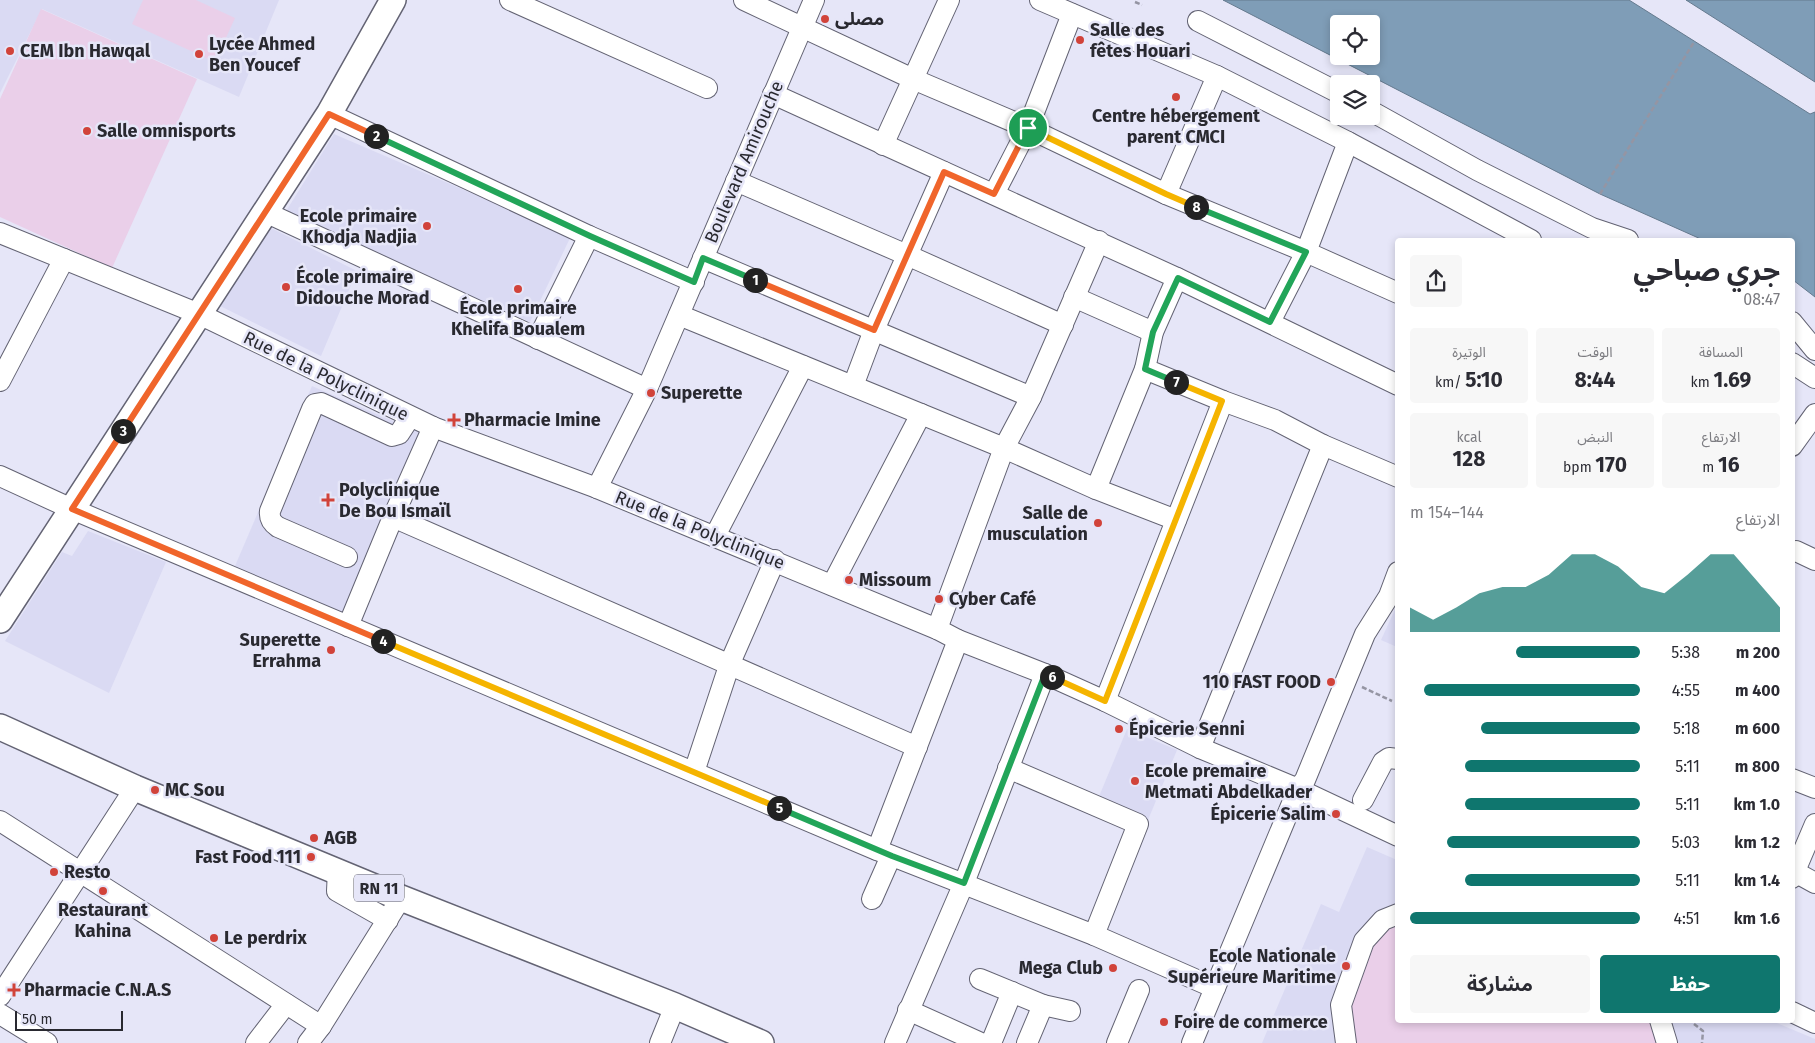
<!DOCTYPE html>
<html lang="ar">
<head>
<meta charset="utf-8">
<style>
  :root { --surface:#fff; --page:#f7f7f7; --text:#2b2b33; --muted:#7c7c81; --accent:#0f766e }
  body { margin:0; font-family:"Fira Sans","Noto Sans Arabic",sans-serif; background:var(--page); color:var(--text); direction:rtl; height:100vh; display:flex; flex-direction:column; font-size:19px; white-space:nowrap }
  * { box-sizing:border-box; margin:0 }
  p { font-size:16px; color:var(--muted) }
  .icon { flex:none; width:28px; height:28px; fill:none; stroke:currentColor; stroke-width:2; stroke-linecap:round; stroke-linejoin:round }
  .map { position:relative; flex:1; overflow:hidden; direction:ltr }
  .drawer { position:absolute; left:1395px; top:238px; width:400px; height:785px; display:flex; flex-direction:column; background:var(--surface); border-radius:5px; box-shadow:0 2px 8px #0003; direction:rtl }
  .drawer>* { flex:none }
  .buttons { position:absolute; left:1330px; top:15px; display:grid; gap:10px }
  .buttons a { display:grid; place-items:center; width:50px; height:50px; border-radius:5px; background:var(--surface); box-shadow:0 2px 8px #0003; font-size:25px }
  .scale { position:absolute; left:15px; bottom:12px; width:108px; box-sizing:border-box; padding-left:5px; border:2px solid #292930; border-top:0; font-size:14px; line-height:18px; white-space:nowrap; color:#292930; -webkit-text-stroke:4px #e6e6f8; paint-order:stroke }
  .pin { position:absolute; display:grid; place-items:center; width:42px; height:42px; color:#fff; margin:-21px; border:2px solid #fff; border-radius:50%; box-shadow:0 1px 5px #0007 }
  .km { position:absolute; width:25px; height:25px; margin:-12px; border-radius:50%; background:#222; color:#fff; font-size:14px; line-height:25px; text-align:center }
  .round { display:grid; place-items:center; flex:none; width:52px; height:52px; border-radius:5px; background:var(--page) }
  .head { display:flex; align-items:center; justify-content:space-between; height:85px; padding:0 15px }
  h1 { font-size:28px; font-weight:700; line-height:38px }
  .stats { display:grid; grid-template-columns:repeat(3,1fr); gap:8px; height:85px; padding:5px 15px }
  .stats div { display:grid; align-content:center; border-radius:5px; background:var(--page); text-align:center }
  .stats b { font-size:21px; font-weight:700 }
  .stats small { font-size:14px; font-weight:400 }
  .stats p { font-size:14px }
  .chart { height:140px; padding:10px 15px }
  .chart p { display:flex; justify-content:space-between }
  .chart svg { width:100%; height:90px; margin-top:5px; fill:var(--accent); opacity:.7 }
  .button { display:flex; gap:10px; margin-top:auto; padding:10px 15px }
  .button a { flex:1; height:58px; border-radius:5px; background:var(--accent); color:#fff; font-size:20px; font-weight:700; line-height:58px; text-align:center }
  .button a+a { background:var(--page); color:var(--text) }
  ul { padding:0 15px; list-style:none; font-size:16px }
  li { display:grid; grid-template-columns:80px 60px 1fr; align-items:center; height:38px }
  li i { height:12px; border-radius:6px; background:var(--accent) }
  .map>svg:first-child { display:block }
  .built { fill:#dadaf3 }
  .green { fill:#eacfe9 }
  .water { fill:#7f9db7; stroke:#657a8e; fill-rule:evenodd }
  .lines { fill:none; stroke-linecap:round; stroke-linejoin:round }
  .minor-casing { stroke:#636373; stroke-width:22 }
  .major-casing { stroke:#636373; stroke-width:28 }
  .path { stroke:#9595a3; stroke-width:2.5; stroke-dasharray:5 2.5; stroke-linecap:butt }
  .minor { stroke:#fff; stroke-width:20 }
  .major { stroke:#fff; stroke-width:25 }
  .split-1-casing { stroke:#fff; stroke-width:10 }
  .split-2-casing { stroke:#fff; stroke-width:10 }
  .split-3-casing { stroke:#fff; stroke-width:10 }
  .split-4-casing { stroke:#fff; stroke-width:10 }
  .split-5-casing { stroke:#fff; stroke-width:10 }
  .split-6-casing { stroke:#fff; stroke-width:10 }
  .split-7-casing { stroke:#fff; stroke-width:10 }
  .split-8-casing { stroke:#fff; stroke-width:10 }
  .split-9-casing { stroke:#fff; stroke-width:10 }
  .split-1 { stroke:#f0652b; stroke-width:6 }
  .split-2 { stroke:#22a559; stroke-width:6 }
  .split-3 { stroke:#f0652b; stroke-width:6 }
  .split-4 { stroke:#f0652b; stroke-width:6 }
  .split-5 { stroke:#f5b400; stroke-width:6 }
  .split-6 { stroke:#22a559; stroke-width:6 }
  .split-7 { stroke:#f5b400; stroke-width:6 }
  .split-8 { stroke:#22a559; stroke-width:6 }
  .split-9 { stroke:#f5b400; stroke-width:6 }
  .poi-dot { fill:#d1433a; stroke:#e6e6f8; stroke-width:2 }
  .labels { text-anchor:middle; stroke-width:5; stroke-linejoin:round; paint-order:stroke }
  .shield { fill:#e6e6f8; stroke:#62626c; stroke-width:1 }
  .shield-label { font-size:16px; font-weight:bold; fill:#292930 }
  .poi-label { font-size:18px; font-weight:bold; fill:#292930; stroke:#e6e6f8; text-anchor:start }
  .street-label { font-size:18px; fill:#292930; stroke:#e6e6f8 }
</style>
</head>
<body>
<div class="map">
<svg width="1815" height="1043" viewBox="0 0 1815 1043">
  <rect width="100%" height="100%" fill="#e6e6f8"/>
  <g class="built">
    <path d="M0,0H279L239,97L42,9L0,93Z"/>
    <path d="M334,134L571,236L530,322L283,216Z"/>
    <path d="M265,225L357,271L321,356L212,302Z"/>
    <path d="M312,386L421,433L344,613L235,566Z"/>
    <path d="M88,531L166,562L109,693L5,641L62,552L72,556Z"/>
    <path d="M1397,605V647L1381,640Z"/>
    <path d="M1127,729L1177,750L1143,832L1093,811Z"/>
    <path d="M1367,847L1397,860L1398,1020H1770L1815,1039V1043H1262L1321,904L1339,912Z"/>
  </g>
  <g class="green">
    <path d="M143,0H196L235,18L215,62L132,24Z"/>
    <path d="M41,9L197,79L112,268L0,217V99Z"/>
    <path d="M1397,914L1398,1020H1660L1667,1043H1346L1341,1005L1364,942Z"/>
  </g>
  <g class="water">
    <path d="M1223,0H1629L1810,114L1815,112V297L1793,280L1792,240H1703L1600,194ZM1339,24H1371V56H1339Z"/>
    <path d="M1686,0H1815V82Z"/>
  </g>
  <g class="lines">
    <defs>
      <g id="minor">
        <path d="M510,0L707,88"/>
        <path d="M744,0L913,79L1028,128L1166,194L1306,252L1398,293"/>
        <path d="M1040,0L1217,76L1348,142L1531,240"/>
        <path d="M1198,21L1339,93"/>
        <path d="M773,94L1177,278L1153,332L1145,369L1223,401L1275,420L1323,445L1398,477"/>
        <path d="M1371,111L1477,170L1592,228L1628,240"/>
        <path d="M329,114L589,236L694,282"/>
        <path d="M883,145L949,0"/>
        <path d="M736,181L907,255L1063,325"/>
        <path d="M994,194L1028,128L1072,14"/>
        <path d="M1166,194L1217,76"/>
        <path d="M265,212L647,389"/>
        <path d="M0,233L199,314L433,427L597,488L937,629L958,640L1045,674L1105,701L1200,748L1298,789L1398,836"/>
        <path d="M703,258L1031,397"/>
        <path d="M1177,278L1398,385"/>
        <path d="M1074,297L1153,332"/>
        <path d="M679,315L1004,448L1096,489L1176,520"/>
        <path d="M1270,322L1306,252L1348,142"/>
        <path d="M1792,322L1815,350"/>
        <path d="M538,339L589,236"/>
        <path d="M1792,363L1815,378"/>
        <path d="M0,381L64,259"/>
        <path d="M853,386L874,330L944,172"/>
        <path d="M1792,446L1815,414"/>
        <path d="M0,476L72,509L877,850L1094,935L1215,988"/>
        <path d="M597,488L647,389L814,0"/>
        <path d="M1096,489L1145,369"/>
        <path d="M393,517L917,747"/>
        <path d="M715,536L803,366"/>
        <path d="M1796,551L1815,560"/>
        <path d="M347,557L278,527C272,523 269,519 270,511L312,409L315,404L321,403L392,436L399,434L410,417"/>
        <path d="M832,585L921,414"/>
        <path d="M348,626L393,517L433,427"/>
        <path d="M937,629L1004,448L1031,397L1099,241"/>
        <path d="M1105,701L1223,401"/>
        <path d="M1200,748L1323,445"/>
        <path d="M1008,768L1138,824L1094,935"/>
        <path d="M694,772L730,663L775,560"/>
        <path d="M1792,779L1815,788"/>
        <path d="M1363,800L1383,762L1389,758L1398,759"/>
        <path d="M0,821L321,1026"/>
        <path d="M877,850L958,640"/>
        <path d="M338,870L337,891L388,920"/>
        <path d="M1795,872L1815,883"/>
        <path d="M1792,878L1815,824"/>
        <path d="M872,899L891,856"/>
        <path d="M980,979L1043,1005L1070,1011"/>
        <path d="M0,996L135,788"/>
        <path d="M908,1010L981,1043"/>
        <path d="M1792,1012L1815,1023"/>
        <path d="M0,1014L47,1043"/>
        <path d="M1660,1020L1667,1043"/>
        <path d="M256,1043L286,1004"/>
        <path d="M308,1043L321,1026L401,898"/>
        <path d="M660,1043L675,1006"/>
        <path d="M895,1043L964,883L1045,674"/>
        <path d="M991,1043L1012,992"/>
        <path d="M1027,1043L1043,1005"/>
        <path d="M1117,1043L1139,990"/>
        <path d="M1192,1043L1298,789L1305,780L1365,634L1389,596L1398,572"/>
        <path d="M1346,1043L1341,1005L1364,941L1383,920L1398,914"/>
      </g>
      <g id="major">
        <path d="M0,620L329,114L393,0"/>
        <path d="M0,727L135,788L401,898L675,1006L761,1043"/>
      </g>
    </defs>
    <use href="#minor" class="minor-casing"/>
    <use href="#major" class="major-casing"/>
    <g class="path">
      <path d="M1135,2L1142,5"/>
      <path d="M1600,194L1694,42"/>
      <path d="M1362,687L1392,701"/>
      <path d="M1694,1024L1703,1031L1702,1043"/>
    </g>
    <use href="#minor" class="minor"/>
    <use href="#major" class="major"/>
  </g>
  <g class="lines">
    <defs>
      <path id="split-1" d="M755,280L874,330L944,172L994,194L1028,128"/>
      <path id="split-2" d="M376,136L590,236L694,282L703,258L755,280"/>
      <path id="split-3" d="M123,431L329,114L376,136"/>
      <path id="split-4" d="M123,431L72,509L383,641"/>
      <path id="split-5" d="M383,641L779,808"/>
      <path id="split-6" d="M779,808L892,856L964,883L1045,674L1052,677"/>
      <path id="split-7" d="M1052,677L1105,701L1222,401L1176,382"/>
      <path id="split-8" d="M1176,382L1145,369L1153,332L1178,278L1270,322L1306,252L1196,207"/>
      <path id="split-9" d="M1028,128L1166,194L1196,207"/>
    </defs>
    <use href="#split-1" class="split-1-casing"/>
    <use href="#split-2" class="split-2-casing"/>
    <use href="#split-3" class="split-3-casing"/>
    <use href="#split-4" class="split-4-casing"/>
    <use href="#split-5" class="split-5-casing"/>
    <use href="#split-6" class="split-6-casing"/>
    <use href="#split-7" class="split-7-casing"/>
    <use href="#split-8" class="split-8-casing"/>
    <use href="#split-9" class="split-9-casing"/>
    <use href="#split-1" class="split-1"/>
    <use href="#split-2" class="split-2"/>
    <use href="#split-3" class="split-3"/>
    <use href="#split-4" class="split-4"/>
    <use href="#split-5" class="split-5"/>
    <use href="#split-6" class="split-6"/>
    <use href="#split-7" class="split-7"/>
    <use href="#split-8" class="split-8"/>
    <use href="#split-9" class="split-9"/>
  </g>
  <g class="poi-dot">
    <circle cx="825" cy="19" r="5"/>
    <circle cx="1080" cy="40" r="5"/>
    <circle cx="10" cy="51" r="5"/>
    <circle cx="199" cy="54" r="5"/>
    <circle cx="1176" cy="97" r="5"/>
    <circle cx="87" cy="131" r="5"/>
    <circle cx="427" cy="226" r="5"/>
    <circle cx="286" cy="287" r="5"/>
    <circle cx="518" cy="289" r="5"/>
    <circle cx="651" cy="393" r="5"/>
    <path d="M451.5 412.5h5v5h5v5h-5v5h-5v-5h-5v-5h5z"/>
    <path d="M325.5 492.5h5v5h5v5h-5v5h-5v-5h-5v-5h5z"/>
    <circle cx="1098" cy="523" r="5"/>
    <circle cx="849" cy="580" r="5"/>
    <circle cx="939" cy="599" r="5"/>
    <circle cx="331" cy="650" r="5"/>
    <circle cx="1331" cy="682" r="5"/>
    <circle cx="1119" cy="729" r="5"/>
    <circle cx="1135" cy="781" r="5"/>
    <circle cx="155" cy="790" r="5"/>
    <circle cx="1336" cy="814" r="5"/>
    <circle cx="314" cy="838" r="5"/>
    <circle cx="311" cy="857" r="5"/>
    <circle cx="54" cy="872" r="5"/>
    <circle cx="103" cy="891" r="5"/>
    <circle cx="214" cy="938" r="5"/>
    <circle cx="1346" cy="966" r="5"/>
    <circle cx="1113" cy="968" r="5"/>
    <path d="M11.5 982.5h5v5h5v5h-5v5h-5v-5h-5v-5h5z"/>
    <circle cx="1164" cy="1022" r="5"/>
  </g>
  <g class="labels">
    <rect class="shield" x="354" y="874.5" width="50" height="27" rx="4"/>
    <g class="shield-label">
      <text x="379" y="894">RN 11</text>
    </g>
    <g class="poi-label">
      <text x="835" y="25">مصلى</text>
      <text x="1090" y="36">Salle des<tspan x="1090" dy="21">fêtes Houari</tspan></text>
      <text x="209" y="50">Lycée Ahmed<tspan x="209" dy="21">Ben Youcef</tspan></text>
      <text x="20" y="57">CEM Ibn Hawqal</text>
      <text x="1176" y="122" text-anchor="middle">Centre hébergement<tspan x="1176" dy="21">parent CMCI</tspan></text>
      <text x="97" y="137">Salle omnisports</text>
      <text x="417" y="222" text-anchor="end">Ecole primaire<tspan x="417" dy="21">Khodja Nadjia</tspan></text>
      <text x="296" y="283">École primaire<tspan x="296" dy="21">Didouche Morad</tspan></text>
      <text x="518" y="314" text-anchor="middle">École primaire<tspan x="518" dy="21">Khelifa Boualem</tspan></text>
      <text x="661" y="399">Superette</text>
      <text x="464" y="426">Pharmacie Imine</text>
      <text x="339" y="496">Polyclinique<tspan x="339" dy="21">De Bou Ismaïl</tspan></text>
      <text x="1088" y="519" text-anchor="end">Salle de<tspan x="1088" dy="21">musculation</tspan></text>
      <text x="859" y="586">Missoum</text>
      <text x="949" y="605">Cyber Café</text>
      <text x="321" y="646" text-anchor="end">Superette<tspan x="321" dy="21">Errahma</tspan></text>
      <text x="1321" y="688" text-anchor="end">110 FAST FOOD</text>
      <text x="1129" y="735">Épicerie Senni</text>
      <text x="1145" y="777">Ecole premaire<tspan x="1145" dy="21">Metmati Abdelkader</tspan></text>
      <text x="165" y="796">MC Sou</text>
      <text x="1326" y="820" text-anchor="end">Épicerie Salim</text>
      <text x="324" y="844">AGB</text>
      <text x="301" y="863" text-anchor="end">Fast Food 111</text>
      <text x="64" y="878">Resto</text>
      <text x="103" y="916" text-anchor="middle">Restaurant<tspan x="103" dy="21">Kahina</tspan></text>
      <text x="224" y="944">Le perdrix</text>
      <text x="1336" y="962" text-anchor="end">Ecole Nationale<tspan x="1336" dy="21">Supérieure Maritime</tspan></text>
      <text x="1103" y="974" text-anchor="end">Mega Club</text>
      <text x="24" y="996">Pharmacie C.N.A.S</text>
      <text x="1174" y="1028">Foire de commerce</text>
    </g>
    <g class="street-label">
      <text transform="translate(744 162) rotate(-67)" y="6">Boulevard Amirouche</text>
      <text transform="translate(326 376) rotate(26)" y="6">Rue de la Polyclinique</text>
      <text transform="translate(700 530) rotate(22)" y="6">Rue de la Polyclinique</text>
    </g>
  </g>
</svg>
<div class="buttons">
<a><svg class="icon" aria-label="locate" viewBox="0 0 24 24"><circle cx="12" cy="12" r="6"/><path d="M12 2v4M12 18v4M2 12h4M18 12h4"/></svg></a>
<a><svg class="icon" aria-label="layers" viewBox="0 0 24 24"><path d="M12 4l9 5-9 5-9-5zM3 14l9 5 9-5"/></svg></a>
</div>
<div class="scale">50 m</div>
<div class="pin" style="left:1028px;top:128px;background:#1e9e55"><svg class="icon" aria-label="arrive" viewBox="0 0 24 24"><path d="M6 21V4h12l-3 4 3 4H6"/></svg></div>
<b class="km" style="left:755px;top:280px">1</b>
<b class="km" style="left:376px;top:136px">2</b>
<b class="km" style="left:123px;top:431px">3</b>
<b class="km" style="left:383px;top:641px">4</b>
<b class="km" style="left:779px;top:808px">5</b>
<b class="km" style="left:1052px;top:677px">6</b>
<b class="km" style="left:1176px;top:382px">7</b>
<b class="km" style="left:1196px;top:207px">8</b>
<section class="drawer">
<div class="head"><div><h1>جري صباحي</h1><p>08:47</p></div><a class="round"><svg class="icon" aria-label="share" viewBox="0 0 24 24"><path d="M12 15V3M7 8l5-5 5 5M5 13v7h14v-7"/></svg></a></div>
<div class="stats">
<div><p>المسافة</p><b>1.69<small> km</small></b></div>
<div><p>الوقت</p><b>8:44</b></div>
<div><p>الوتيرة</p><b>5:10<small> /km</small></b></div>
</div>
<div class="stats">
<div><p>الارتفاع</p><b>16<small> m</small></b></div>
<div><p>النبض</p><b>170<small> bpm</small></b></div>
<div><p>kcal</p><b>128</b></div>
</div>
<div class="chart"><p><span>الارتفاع</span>144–154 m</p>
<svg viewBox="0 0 160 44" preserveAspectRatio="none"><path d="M0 44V32L10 38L20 32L30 25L40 22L50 22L60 16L70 6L80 6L90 12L100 22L110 25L120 16L130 6L140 6L150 19L160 32V44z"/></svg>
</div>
<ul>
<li><b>200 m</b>5:38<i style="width:54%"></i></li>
<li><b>400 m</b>4:55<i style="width:94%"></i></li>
<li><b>600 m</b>5:18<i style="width:69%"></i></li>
<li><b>800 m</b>5:11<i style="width:76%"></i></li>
<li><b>1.0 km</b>5:11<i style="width:76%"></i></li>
<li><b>1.2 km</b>5:03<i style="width:84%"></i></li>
<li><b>1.4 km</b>5:11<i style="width:76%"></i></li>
<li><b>1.6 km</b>4:51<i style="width:100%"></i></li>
</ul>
<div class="button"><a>حفظ</a><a>مشاركة</a></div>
</section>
</div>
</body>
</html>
